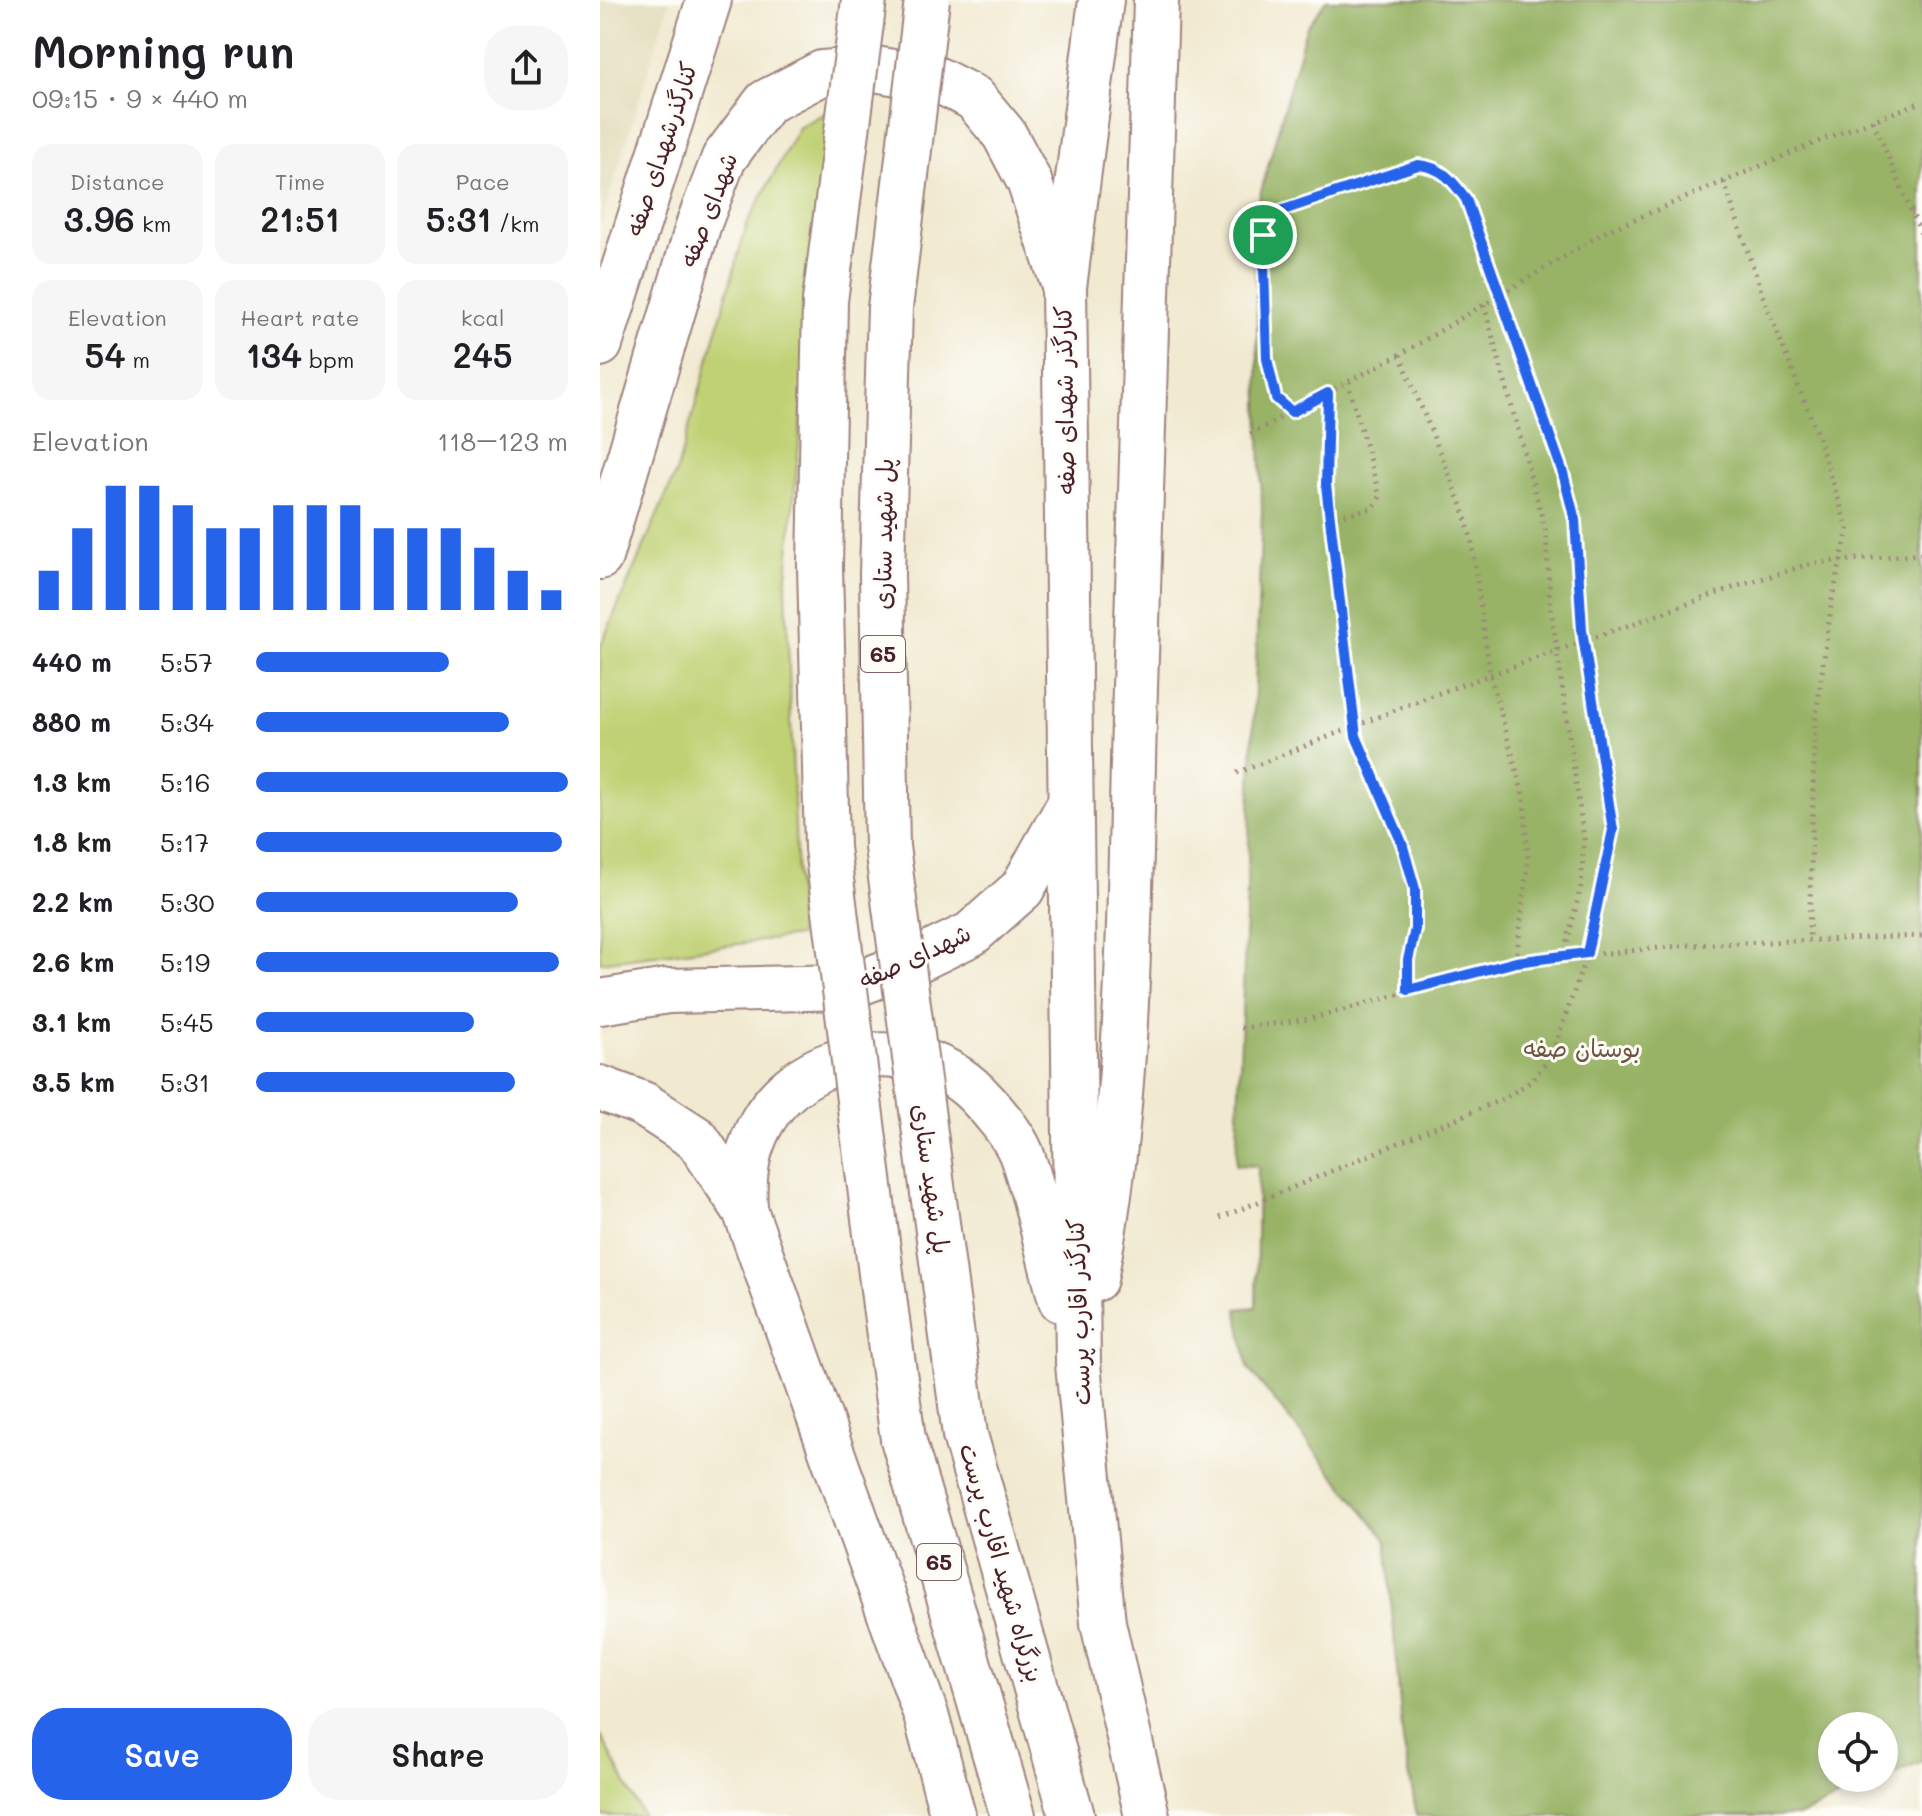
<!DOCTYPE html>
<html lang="en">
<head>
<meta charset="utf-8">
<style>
  :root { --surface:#fff; --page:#f6f6f6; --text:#202124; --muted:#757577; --accent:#2563eb }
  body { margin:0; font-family:Mali,"Playpen Sans Arabic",sans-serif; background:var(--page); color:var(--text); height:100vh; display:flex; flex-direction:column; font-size:30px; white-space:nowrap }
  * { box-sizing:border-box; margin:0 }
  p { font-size:26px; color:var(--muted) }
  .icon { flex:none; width:44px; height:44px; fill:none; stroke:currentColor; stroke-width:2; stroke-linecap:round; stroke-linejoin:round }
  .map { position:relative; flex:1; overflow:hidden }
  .panel { display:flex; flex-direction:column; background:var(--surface); width:600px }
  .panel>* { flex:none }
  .controls { position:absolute; left:1218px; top:1712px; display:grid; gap:16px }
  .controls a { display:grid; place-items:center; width:80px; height:80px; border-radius:50%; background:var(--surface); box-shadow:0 4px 12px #0003; font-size:40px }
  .pin { position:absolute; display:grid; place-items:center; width:68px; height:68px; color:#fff; margin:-34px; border:4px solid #fff; border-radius:50%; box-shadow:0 2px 8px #0007 }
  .round { display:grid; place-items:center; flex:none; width:84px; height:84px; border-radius:32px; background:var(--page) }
  .summary { display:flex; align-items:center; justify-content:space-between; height:136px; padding:0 32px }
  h1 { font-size:44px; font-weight:600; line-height:60px }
  .stats { display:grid; grid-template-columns:repeat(3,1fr); gap:12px; height:136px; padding:8px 32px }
  .stats div { display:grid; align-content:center; border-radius:20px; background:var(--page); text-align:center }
  .stats b { font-size:34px; font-weight:600 }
  .stats small { font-size:22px; font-weight:400 }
  .stats p { font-size:22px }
  .chart { height:224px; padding:16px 32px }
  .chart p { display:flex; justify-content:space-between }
  .chart svg { width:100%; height:144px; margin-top:8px; stroke:var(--accent); stroke-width:6 }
  .button { display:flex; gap:16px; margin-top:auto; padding:16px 32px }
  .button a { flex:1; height:92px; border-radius:32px; background:var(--accent); color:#fff; font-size:32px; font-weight:600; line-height:92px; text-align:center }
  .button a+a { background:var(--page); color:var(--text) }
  ul { padding:0 32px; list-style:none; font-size:26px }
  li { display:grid; grid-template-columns:128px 96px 1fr; align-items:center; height:60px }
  li i { height:20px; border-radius:10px; background:var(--accent) }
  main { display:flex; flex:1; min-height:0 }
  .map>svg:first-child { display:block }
  .built { fill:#e2dcba }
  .green { fill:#c0d174; stroke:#857850; stroke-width:2 }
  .forest { fill:#98b366; stroke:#716948; stroke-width:2; fill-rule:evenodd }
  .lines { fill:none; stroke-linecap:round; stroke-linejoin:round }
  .secondary-casing { stroke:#9e847e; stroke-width:48 }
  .trunk-casing { stroke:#9e847e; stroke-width:48 }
  .path { stroke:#9e847e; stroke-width:5; stroke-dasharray:2 6; stroke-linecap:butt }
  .secondary { stroke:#fff; stroke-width:44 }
  .trunk { stroke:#fff; stroke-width:44 }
  .trunk-bridge-casing { stroke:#9e847e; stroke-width:48; stroke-linecap:butt }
  .trunk-bridge { stroke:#fff; stroke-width:44 }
  .route-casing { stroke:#fff; stroke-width:16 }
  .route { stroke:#2563eb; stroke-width:10 }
  .labels { text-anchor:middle; stroke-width:6; stroke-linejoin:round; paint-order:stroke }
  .shield { fill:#fdfcf7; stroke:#806168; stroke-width:2 }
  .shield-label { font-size:22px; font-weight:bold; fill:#4a1f2b }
  .street-label { font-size:24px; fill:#4a1f2b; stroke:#fdfcf7 }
  .park-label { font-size:24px; fill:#6d5441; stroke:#fdfcf7 }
</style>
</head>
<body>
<main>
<section class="panel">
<div class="summary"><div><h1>Morning run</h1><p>09:15 · 9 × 440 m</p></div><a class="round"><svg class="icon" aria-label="share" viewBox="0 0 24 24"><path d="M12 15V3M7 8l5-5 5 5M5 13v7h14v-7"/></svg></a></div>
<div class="stats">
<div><p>Distance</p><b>3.96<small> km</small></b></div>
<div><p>Time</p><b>21:51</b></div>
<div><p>Pace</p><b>5:31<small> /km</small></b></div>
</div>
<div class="stats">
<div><p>Elevation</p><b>54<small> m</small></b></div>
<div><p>Heart rate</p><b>134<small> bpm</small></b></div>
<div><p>kcal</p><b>245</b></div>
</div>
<div class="chart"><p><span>Elevation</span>118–123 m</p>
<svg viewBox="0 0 160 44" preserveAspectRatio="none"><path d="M5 44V32M15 44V19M25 44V6M35 44V6M45 44V12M55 44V19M65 44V19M75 44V12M85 44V12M95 44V12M105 44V19M115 44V19M125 44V19M135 44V25M145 44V32M155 44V38"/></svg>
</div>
<ul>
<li><b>440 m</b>5:57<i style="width:62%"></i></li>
<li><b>880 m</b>5:34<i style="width:81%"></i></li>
<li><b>1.3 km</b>5:16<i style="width:100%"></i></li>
<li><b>1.8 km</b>5:17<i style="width:98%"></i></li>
<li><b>2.2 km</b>5:30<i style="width:84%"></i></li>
<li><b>2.6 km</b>5:19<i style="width:97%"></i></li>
<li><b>3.1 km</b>5:45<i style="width:70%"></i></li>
<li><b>3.5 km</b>5:31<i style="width:83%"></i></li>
</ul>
<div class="button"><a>Save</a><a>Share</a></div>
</section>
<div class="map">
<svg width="1322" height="1816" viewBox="0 0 1322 1816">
  <rect width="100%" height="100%" fill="#fdfcf7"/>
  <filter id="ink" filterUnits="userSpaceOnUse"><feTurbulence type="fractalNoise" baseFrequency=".0125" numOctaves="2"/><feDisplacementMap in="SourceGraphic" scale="16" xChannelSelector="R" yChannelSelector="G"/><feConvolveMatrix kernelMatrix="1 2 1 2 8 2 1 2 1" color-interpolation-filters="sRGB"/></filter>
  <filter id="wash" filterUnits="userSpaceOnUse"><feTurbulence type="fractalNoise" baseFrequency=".006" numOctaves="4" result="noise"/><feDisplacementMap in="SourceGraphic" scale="32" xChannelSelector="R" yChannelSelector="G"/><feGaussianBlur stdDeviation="1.8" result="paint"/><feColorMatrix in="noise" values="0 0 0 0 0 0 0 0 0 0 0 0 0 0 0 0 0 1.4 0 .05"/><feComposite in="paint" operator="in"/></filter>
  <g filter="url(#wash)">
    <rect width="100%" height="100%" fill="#f1e9d0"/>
    <path class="built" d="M0,0H70L0,227Z"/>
    <g class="green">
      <path d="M229,111L186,587L199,936L0,962V647L77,470L147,224L199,127Z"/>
      <path d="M0,1734L43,1816H0Z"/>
    </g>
    <path class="forest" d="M726,0H1322V1762L1198,1816H817L803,1741L786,1539L648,1368L637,1309L656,1307L658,1166L636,1165L662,511L654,217L706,28ZM1232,1726H1284V1778H1232Z"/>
  </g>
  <g filter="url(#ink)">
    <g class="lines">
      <defs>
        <g id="secondary">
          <path d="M501,0L464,287L478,1364L503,1623L547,1816"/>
          <path d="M0,344L109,0"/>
          <path d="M0,557L99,223L124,158L166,102L222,73L275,69L338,80L374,98L404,134L429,181L461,277"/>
          <path d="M0,1002L68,991L249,987L309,964L371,934L422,889L470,803"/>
          <path d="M0,1088L43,1104L97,1139L145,1210L326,1715L353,1816"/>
          <path d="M145,1210C144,1188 144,1166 152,1144C184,1051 309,1026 377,1094C392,1109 413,1134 421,1153C438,1200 447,1252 461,1300"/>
          <path d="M495,1279C531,1096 529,907 534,721C541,481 549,240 556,0"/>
        </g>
        <g id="trunk">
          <path d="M285,1305L303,1439L413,1816"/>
          <path d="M348,1306L365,1435L472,1816"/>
        </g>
      </defs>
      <use href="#secondary" class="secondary-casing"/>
      <use href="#trunk" class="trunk-casing"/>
      <g class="path">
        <path d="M1273,121L1322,236"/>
        <path d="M1124,182L1164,299L1215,428L1248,529L1232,600L1215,723L1209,940"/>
        <path d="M884,305L946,532L950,602L984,839L981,886L964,955"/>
        <path d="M800,355L862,506L871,538L890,674L924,798L928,858L916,962"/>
        <path d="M728,394L726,485L756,736L802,843L815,889V929L808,960V990"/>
        <path d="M650,434L808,350L1007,231L1229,137L1322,102"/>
        <path d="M729,518L773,508L780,497L748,383"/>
        <path d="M637,773L831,696L1135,587L1213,563L1322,554"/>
        <path d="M641,1028L710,1019L916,962L1089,945L1322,936"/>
        <path d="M620,1218L903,1099L930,1082L947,1062L957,1040L992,940L1013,830L982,630L975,520L963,473L866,199C852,180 842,167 818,165L668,215L663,235L667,359L676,398L692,412"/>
      </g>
      <use href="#secondary" class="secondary"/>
      <use href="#trunk" class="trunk"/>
      <defs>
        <g id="trunk-bridge">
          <path d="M264,0L225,301L220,567L227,848L285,1305"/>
          <path d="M327,0L290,308L282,574L287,847L348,1306"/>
        </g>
      </defs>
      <use href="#trunk-bridge" class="trunk-bridge-casing"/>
      <use href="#trunk-bridge" class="trunk-bridge"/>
    </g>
  </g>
  <g class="lines" filter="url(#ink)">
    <defs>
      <path id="route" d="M818,165C842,167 852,180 866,199L963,473L975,520L982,630L1013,830L987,953L916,962L808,990V960L815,929V889L802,843L756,736L726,485L728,393L692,412L676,398L667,359L663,235L668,215Z"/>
    </defs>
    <use href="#route" class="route-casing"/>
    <use href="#route" class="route"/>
  </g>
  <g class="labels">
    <g class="shield">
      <rect x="261" y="636" width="44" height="36" rx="6"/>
      <rect x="317" y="1544" width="44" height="36" rx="6"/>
    </g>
    <g class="shield-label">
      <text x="283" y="662">65</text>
      <text x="339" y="1570">65</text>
    </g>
    <g class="street-label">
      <text transform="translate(62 149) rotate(-72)" y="8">کنارگذرشهدای صفه</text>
      <text transform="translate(109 210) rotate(-69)" y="8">شهدای صفه</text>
      <text transform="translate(465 400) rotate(-91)" y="8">کنارگذر شهدای صفه</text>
      <text transform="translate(284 534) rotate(-89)" y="8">پل شهید ستاری</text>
      <text transform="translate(315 957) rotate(-25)" y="8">شهدای صفه</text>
      <text transform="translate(331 1179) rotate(82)" y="8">پل شهید ستاری</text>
      <text transform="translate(479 1312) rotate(-92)" y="8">کنارگذر اقارب پرست</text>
      <text transform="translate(401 1563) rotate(74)" y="8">بزرگراه شهید اقارب پرست</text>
    </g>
    <g class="park-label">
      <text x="982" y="1057">بوستان صفه</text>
    </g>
  </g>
</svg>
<div class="controls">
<a><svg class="icon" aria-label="locate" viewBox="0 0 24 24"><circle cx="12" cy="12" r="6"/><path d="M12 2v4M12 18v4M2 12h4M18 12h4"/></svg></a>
</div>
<div class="pin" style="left:663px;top:235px;background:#1e9e55"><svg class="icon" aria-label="arrive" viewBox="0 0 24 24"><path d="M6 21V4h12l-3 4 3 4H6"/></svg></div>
</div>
</main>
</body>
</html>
